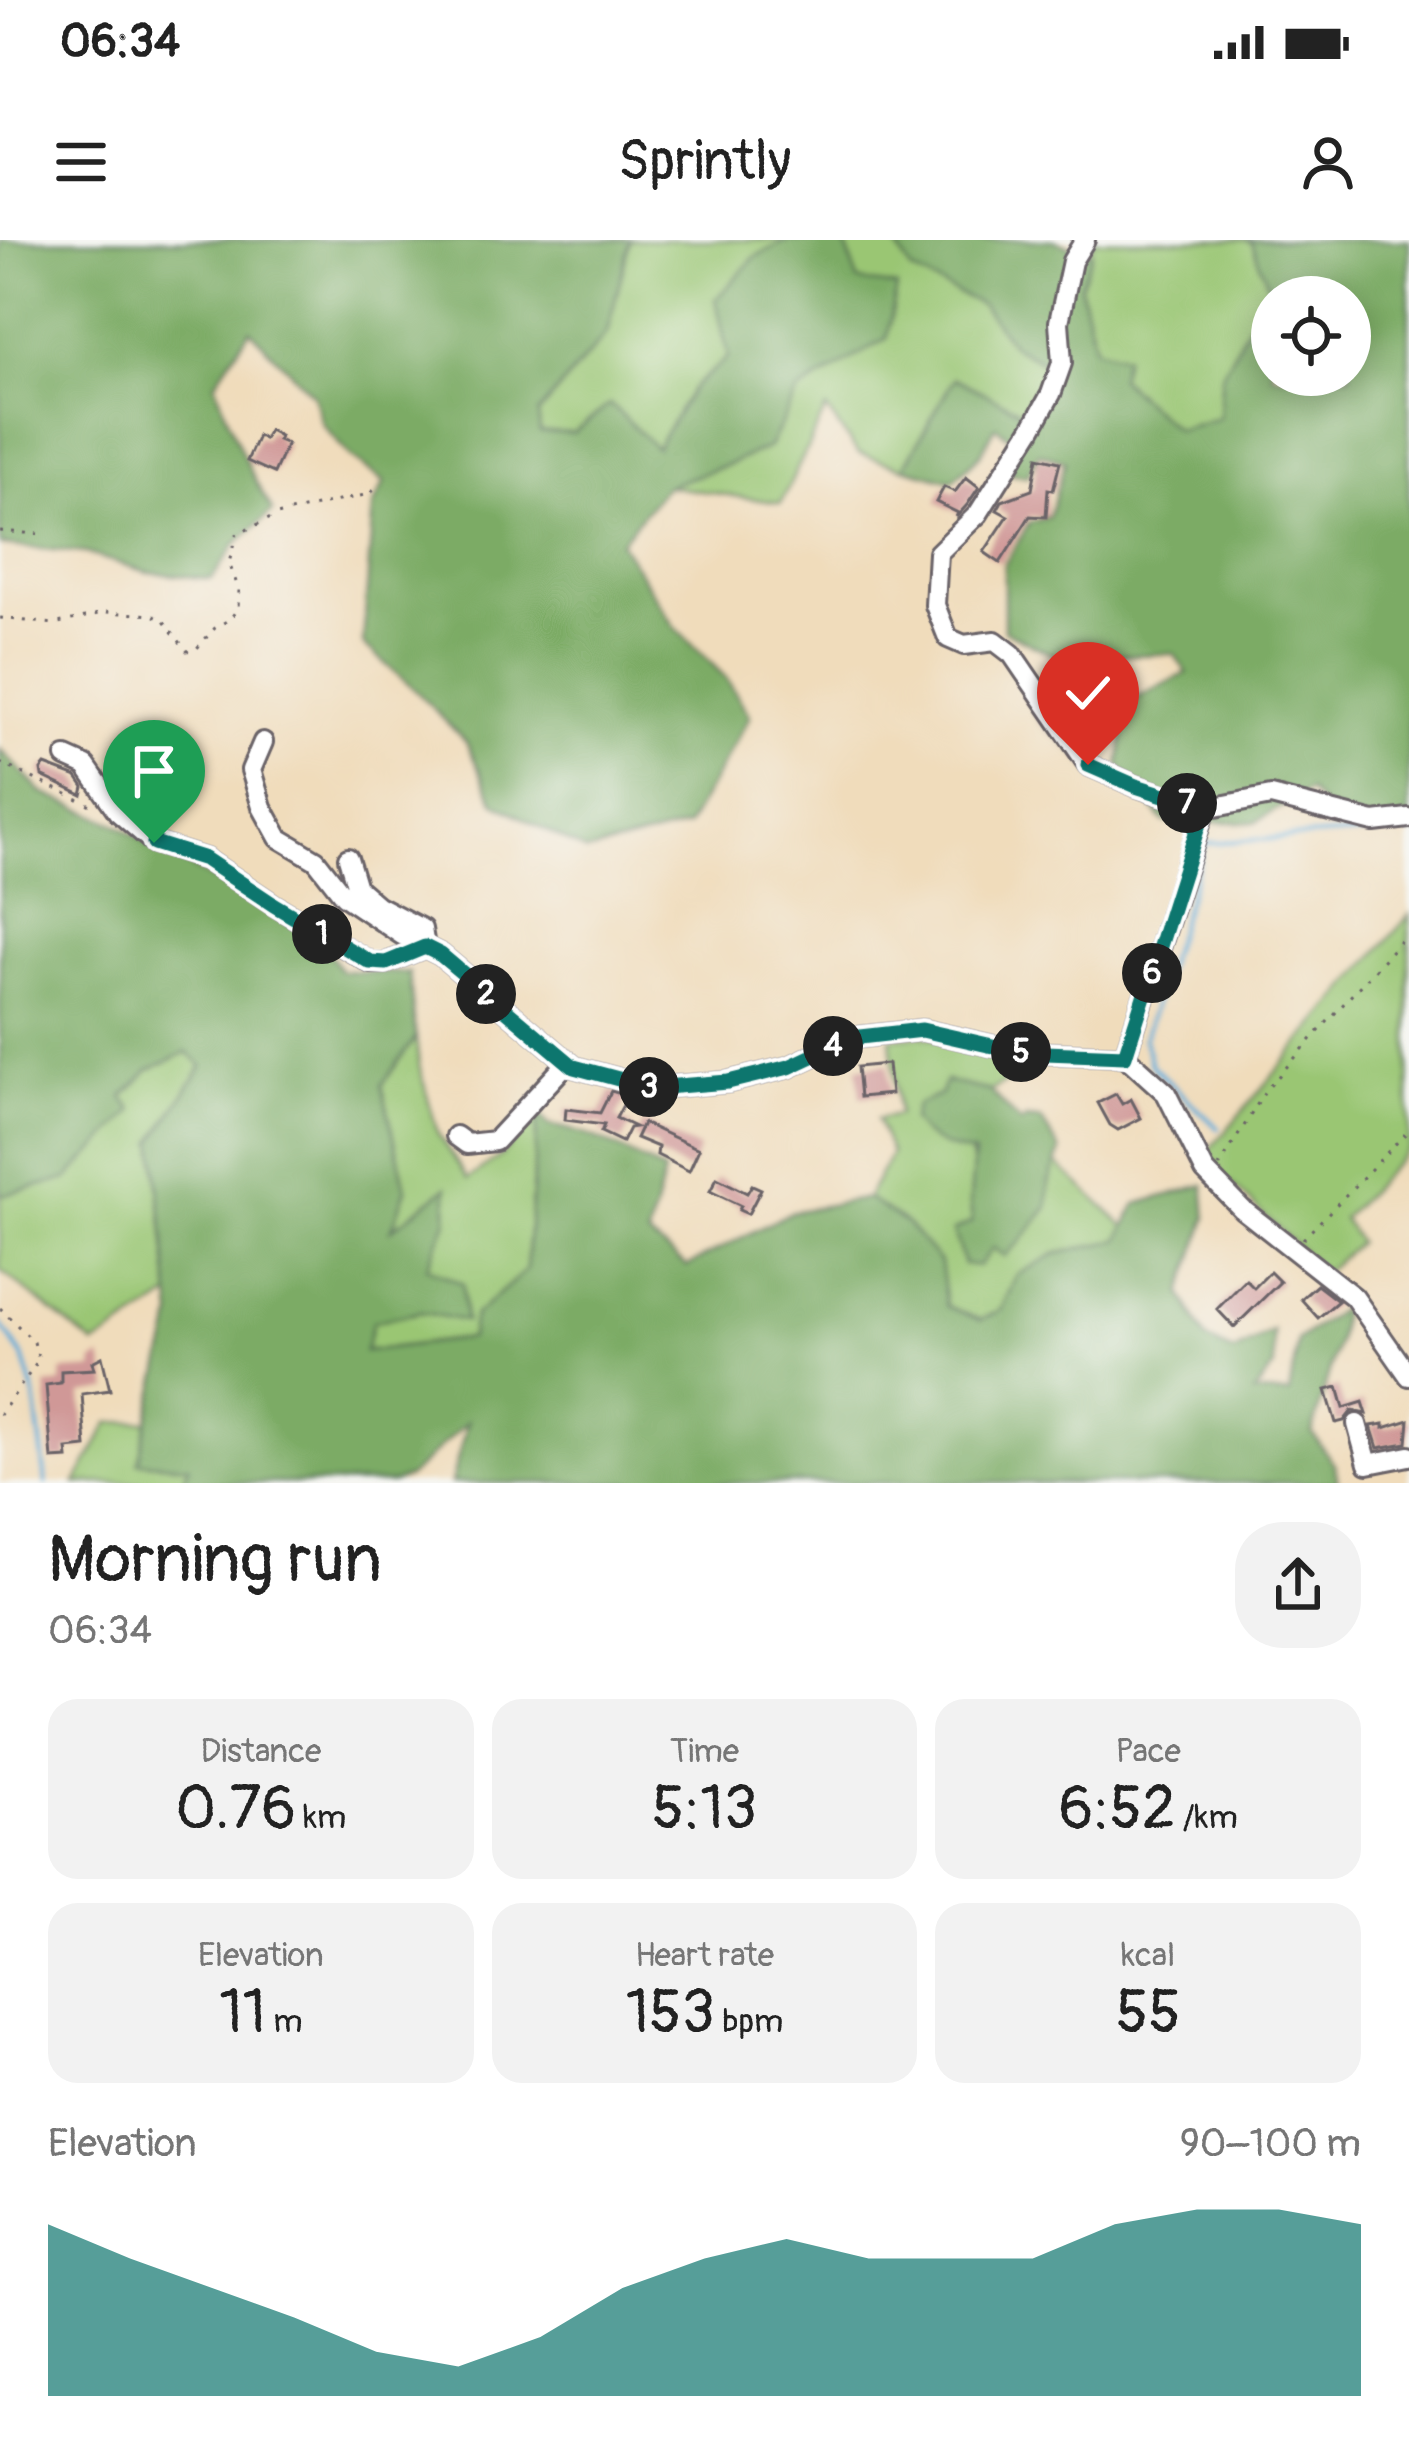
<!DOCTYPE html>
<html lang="en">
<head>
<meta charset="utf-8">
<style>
  :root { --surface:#fff; --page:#f2f2f2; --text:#222; --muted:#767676; --accent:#0f766e }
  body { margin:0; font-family:Pangolin,sans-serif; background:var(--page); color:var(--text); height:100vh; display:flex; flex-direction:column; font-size:45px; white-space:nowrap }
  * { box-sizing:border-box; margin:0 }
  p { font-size:39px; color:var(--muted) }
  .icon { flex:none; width:66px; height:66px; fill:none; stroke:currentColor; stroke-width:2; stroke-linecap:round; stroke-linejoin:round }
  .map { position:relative; height:1243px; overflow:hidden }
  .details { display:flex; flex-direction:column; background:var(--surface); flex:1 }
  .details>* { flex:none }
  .controls { position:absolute; left:1251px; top:36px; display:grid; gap:24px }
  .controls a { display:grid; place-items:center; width:120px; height:120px; border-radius:50%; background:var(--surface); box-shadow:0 6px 30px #0003; font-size:60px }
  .pin { position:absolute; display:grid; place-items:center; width:102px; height:102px; color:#fff; margin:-123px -51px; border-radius:50% 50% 50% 0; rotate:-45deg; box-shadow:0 0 12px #0007 }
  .pin .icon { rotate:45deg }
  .km { position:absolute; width:60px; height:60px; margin:-30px; border-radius:50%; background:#222; color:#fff; font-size:33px; line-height:60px; text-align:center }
  .round { display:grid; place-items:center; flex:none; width:126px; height:126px; border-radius:48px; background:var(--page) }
  .summary { display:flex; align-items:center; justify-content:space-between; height:204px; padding:0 48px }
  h1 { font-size:66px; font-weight:600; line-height:90px }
  .stats { display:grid; grid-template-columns:repeat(3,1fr); gap:18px; height:204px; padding:12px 48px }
  .stats div { display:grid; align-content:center; border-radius:30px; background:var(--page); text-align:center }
  .stats b { font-size:60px; font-weight:600 }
  .stats small { font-size:33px; font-weight:400 }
  .stats p { font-size:33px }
  .chart { height:336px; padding:24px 48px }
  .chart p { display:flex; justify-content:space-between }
  .chart svg { width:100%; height:216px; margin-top:12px; fill:var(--accent); opacity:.7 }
  .status { display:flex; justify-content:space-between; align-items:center; height:84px; padding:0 60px; background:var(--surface); direction:ltr }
  .status svg { height:33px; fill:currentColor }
  header { display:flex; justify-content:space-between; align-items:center; height:156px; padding:0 48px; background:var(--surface); font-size:54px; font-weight:600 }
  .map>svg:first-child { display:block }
  .green { fill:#9ac673; stroke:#5e7457; stroke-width:3 }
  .forest { fill:#7bab65; stroke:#4e6650; stroke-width:3; fill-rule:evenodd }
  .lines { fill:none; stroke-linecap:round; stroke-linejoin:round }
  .stream { stroke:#5eacd7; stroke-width:4.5 }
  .building { fill:#d09897 }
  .minor-casing { stroke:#6a6368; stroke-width:24 }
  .path { stroke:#6a6368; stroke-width:3; stroke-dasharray:3 9; stroke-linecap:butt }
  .minor { stroke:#fff; stroke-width:18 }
  .route-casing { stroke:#fff; stroke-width:24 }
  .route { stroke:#0f766e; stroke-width:15 }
</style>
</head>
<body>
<div class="status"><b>06:34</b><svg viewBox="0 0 49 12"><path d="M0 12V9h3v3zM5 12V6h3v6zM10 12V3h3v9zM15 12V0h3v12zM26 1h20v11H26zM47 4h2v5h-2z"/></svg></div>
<header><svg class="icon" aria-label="menu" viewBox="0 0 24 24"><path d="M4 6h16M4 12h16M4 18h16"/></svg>Sprintly<svg class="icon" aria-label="person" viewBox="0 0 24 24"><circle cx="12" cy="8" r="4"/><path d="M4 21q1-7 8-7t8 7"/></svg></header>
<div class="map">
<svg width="1409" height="1243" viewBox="0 0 1409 1243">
  <rect width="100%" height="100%" fill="#f6f6f2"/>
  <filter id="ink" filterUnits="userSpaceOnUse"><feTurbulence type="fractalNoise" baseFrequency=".00833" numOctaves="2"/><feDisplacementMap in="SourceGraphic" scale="24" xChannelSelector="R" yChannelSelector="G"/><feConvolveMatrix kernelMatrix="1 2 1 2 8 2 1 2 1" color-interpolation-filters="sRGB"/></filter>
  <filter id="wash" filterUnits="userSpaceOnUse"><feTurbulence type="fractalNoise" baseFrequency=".004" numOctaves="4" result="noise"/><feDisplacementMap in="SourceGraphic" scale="48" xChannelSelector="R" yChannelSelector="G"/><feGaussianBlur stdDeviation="2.7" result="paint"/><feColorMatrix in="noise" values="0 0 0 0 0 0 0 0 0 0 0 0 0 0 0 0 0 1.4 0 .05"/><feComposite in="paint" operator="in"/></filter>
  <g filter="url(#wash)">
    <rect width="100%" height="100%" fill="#f0dcbb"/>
    <g class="green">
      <path d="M630,0H788L755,17L728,117L692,149L656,208L573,193L540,192L538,174L607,93Z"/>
      <path d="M844,0H893L912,31L982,65L1013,106L1049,125L1025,173L954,138L904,228L858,213L826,169L781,263L666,246L732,223L768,207L798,152L887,98L858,42Z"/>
      <path d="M1094,0H1246L1252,2L1269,46L1222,134L1219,178L1176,190L1119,137L1124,117L1096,109L1080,46Z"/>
      <path d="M1409,675V908L1343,979L1358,1002L1324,1032L1223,936L1208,912Z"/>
      <path d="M921,795L1017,817L1024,832L990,851L946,842L954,910L970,913C977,936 970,959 973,983L954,991L964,1024L1033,984L1046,969L1049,942L1056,923L1126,987L1120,1000L1055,1014L1017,1035L1001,1070L981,1080L945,1066L867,958L891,914L877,879L898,875L891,798Z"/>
      <path d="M416,797L419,825L438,894L468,939L502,915L538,872L526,1030L475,1075L470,1098L364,1111L373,1082L420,1072L465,1080L427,1027L447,981L446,948L391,991L406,949L382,845Z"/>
      <path d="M187,812L202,826L154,901L171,1056L95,1105L0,1030V952L4,955L133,870L123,857L149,830Z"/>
      <path d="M148,1181L139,1222L190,1226L182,1243H76L109,1183Z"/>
    </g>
    <g class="forest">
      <path d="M0,0H630L607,93L538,173L540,192L573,193L610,164L656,208L692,149L728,117L716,59L755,17L788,0H844L858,41L897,47L887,98L798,152L769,207L732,223L666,246L620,302L675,387L726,438L750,476L687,587L587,612L495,563L466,502L416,451L363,404L373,266L385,242L351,218L322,184L313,155L250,90L215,143C231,187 247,232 273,271L236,304L212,339L147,332L85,313L0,305Z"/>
      <path d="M893,0H1052L1092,13L1080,46L1095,108L1124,116L1119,138L1176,190L1219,178L1222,134L1269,47L1252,3L1246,0H1409V585H1340L1309,551L1255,582H1164L1119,525L1128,462L1187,433L1174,414L1057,417L1004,390V325L1030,282L1049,277L1065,221L1039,213L1027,236L1010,233L1016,203L996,186L981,214L952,241L904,228L954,138L1025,173L1049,125L1013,106L982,65L912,31ZM1272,57H1350V135H1272Z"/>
      <path d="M0,509L43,553L114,583L321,701L341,731L409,733L416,797L382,845L406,949L392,989L447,947V981L427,1027L463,1044L465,1081L420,1072L373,1082L365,1111L470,1098L474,1076L526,1030L538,872L548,885C590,891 626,912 664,932L648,996L687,1026L791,972L867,958L907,984L940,1022L946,1066L981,1080L1001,1070L1017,1035L1055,1014L1119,1000L1136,964L1204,945L1207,978L1182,1053L1206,1099L1234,1112L1273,1091L1274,1127L1254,1153L1289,1154L1298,1100L1342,1068L1339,1097L1312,1193L1335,1225L1338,1243H451L467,1182L409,1237L392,1243H182L189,1226L138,1222L173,1076L154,901L202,826L187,812L149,830L123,857L133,871L67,939L3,955L0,952Z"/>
      <path d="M946,841L990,851L1021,883L1026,879L1041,880L1061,911L1049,941L1048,967L1021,1001L1004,1016L993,1008L979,1026L964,1024L953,991L972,982L970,961L974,914C948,909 927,903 912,880L916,865L940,855Z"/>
    </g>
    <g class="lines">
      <g class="stream">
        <path d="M1218,888L1151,825L1144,799L1205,603L1409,591"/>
        <path d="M0,1084L23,1116L35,1156L46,1243"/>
      </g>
    </g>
    <g id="blocks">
      <g class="building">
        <path d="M269,190L280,196L278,200L287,204L274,233L247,221L258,196L264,199Z"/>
        <path d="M1038,217L1060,222L1053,250L1048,249L1046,277L1030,276L1000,323L984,312L1008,276L997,270L1002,261L1032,250Z"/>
        <path d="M966,237L979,247L967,265L956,277L958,273L936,262L944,247L955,252Z"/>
        <path d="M45,525L77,537L84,547L82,555L42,536L41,530Z"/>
        <path d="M888,824L891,854L860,857L857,827Z"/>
        <path d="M611,851L628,856L616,878L635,887L629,888L622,902L601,892L604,885L565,880L566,869L600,873Z"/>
        <path d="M1116,854L1122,864L1131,859L1141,878L1118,890L1110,885L1098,863Z"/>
        <path d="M643,883L699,909L689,931L657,915L658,907L636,898Z"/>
        <path d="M717,938L747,953L752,945L761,949L748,974L739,970L741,966L710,951Z"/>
        <path d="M1270,1032L1280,1042L1234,1087L1217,1069L1246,1040L1254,1048Z"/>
        <path d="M1317,1045L1338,1061L1318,1078L1301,1059Z"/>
        <path d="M102,1117L110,1150L82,1154L86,1207L67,1209L68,1218L52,1219L46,1145L61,1143V1131L94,1129L92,1122Z"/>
        <path d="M1338,1147L1344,1168L1363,1162L1367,1174L1352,1171L1344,1181L1336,1183L1326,1150Z"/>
        <path d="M1409,1180L1407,1203L1378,1208L1371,1186L1384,1184V1188Z"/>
      </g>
    </g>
  </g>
  <g filter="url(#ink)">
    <use href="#blocks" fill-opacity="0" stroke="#6a6368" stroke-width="3"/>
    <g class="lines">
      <defs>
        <g id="minor">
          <path d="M1085,0L1072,21L1059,82L1062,123L1051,154L1031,190L978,274L938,313L935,365L948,398L964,405L995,401L1012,414L1088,525L1136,546L1205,569"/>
          <path d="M263,502L251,530L262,567L279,598L316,620L344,656L402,695L425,707"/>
          <path d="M66,517L86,526L118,572L154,603L205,619L274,665L371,723H386L425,707L441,715L574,827L652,848L728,842L789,827L851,798L922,790L1019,812L1125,816L1166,853L1205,931L1242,969L1354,1057L1409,1136"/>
          <path d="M348,618L357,648L378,666L422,689L425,707"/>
          <path d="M1125,816L1205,569L1271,556L1374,582L1409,578"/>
          <path d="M456,896L467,904L495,901L568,822"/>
          <path d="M1357,1184L1368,1224L1409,1216"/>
        </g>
      </defs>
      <use href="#minor" class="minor-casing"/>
      <g class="path">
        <path d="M0,291L38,294"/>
        <path d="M0,378L54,384L107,372L152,375L163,380L187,411L197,408L215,388L230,379L238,368L239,350L229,323L236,295L277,275L369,254L377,248"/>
        <path d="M0,523L93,566"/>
        <path d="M1219,927L1266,850L1401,700"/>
        <path d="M1303,999L1409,890"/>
        <path d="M0,1068L34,1102L39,1120L0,1175"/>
      </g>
      <use href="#minor" class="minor"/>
    </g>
  </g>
  <g class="lines" filter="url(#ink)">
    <defs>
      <path id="route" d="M154,603L205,619L274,665L370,722L386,723L425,707L441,715L574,827L652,848L728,842L789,827L851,798L922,790L1019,812L1125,816L1204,568L1136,546L1088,525"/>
    </defs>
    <use href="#route" class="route-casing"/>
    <use href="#route" class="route"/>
  </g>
</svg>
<div class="controls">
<a><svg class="icon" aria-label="locate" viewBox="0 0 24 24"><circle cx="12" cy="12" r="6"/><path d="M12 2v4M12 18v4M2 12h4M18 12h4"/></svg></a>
</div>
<div class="pin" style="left:154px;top:603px;background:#1e9e55"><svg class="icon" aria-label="arrive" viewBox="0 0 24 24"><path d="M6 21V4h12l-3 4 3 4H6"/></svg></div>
<div class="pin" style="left:1088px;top:525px;background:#d93025"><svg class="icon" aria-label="check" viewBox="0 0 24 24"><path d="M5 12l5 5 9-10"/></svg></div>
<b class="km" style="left:322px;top:694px">1</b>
<b class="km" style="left:486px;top:754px">2</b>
<b class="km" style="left:649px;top:847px">3</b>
<b class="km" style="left:833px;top:806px">4</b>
<b class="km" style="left:1021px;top:812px">5</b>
<b class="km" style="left:1152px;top:733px">6</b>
<b class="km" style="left:1187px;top:563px">7</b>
</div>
<section class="details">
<div class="summary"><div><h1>Morning run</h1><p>06:34</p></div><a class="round"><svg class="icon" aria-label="share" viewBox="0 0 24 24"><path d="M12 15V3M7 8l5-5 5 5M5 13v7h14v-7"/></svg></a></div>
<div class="stats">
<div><p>Distance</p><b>0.76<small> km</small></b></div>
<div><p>Time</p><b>5:13</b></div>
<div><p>Pace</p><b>6:52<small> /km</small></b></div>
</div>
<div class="stats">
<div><p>Elevation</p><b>11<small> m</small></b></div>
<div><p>Heart rate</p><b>153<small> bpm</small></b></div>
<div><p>kcal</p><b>55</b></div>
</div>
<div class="chart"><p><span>Elevation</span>90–100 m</p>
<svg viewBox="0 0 160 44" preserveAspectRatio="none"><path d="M0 44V9L10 16L20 22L30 28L40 35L50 38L60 32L70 22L80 16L90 12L100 16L110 16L120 16L130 9L140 6L150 6L160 9V44z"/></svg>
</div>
</section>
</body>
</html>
